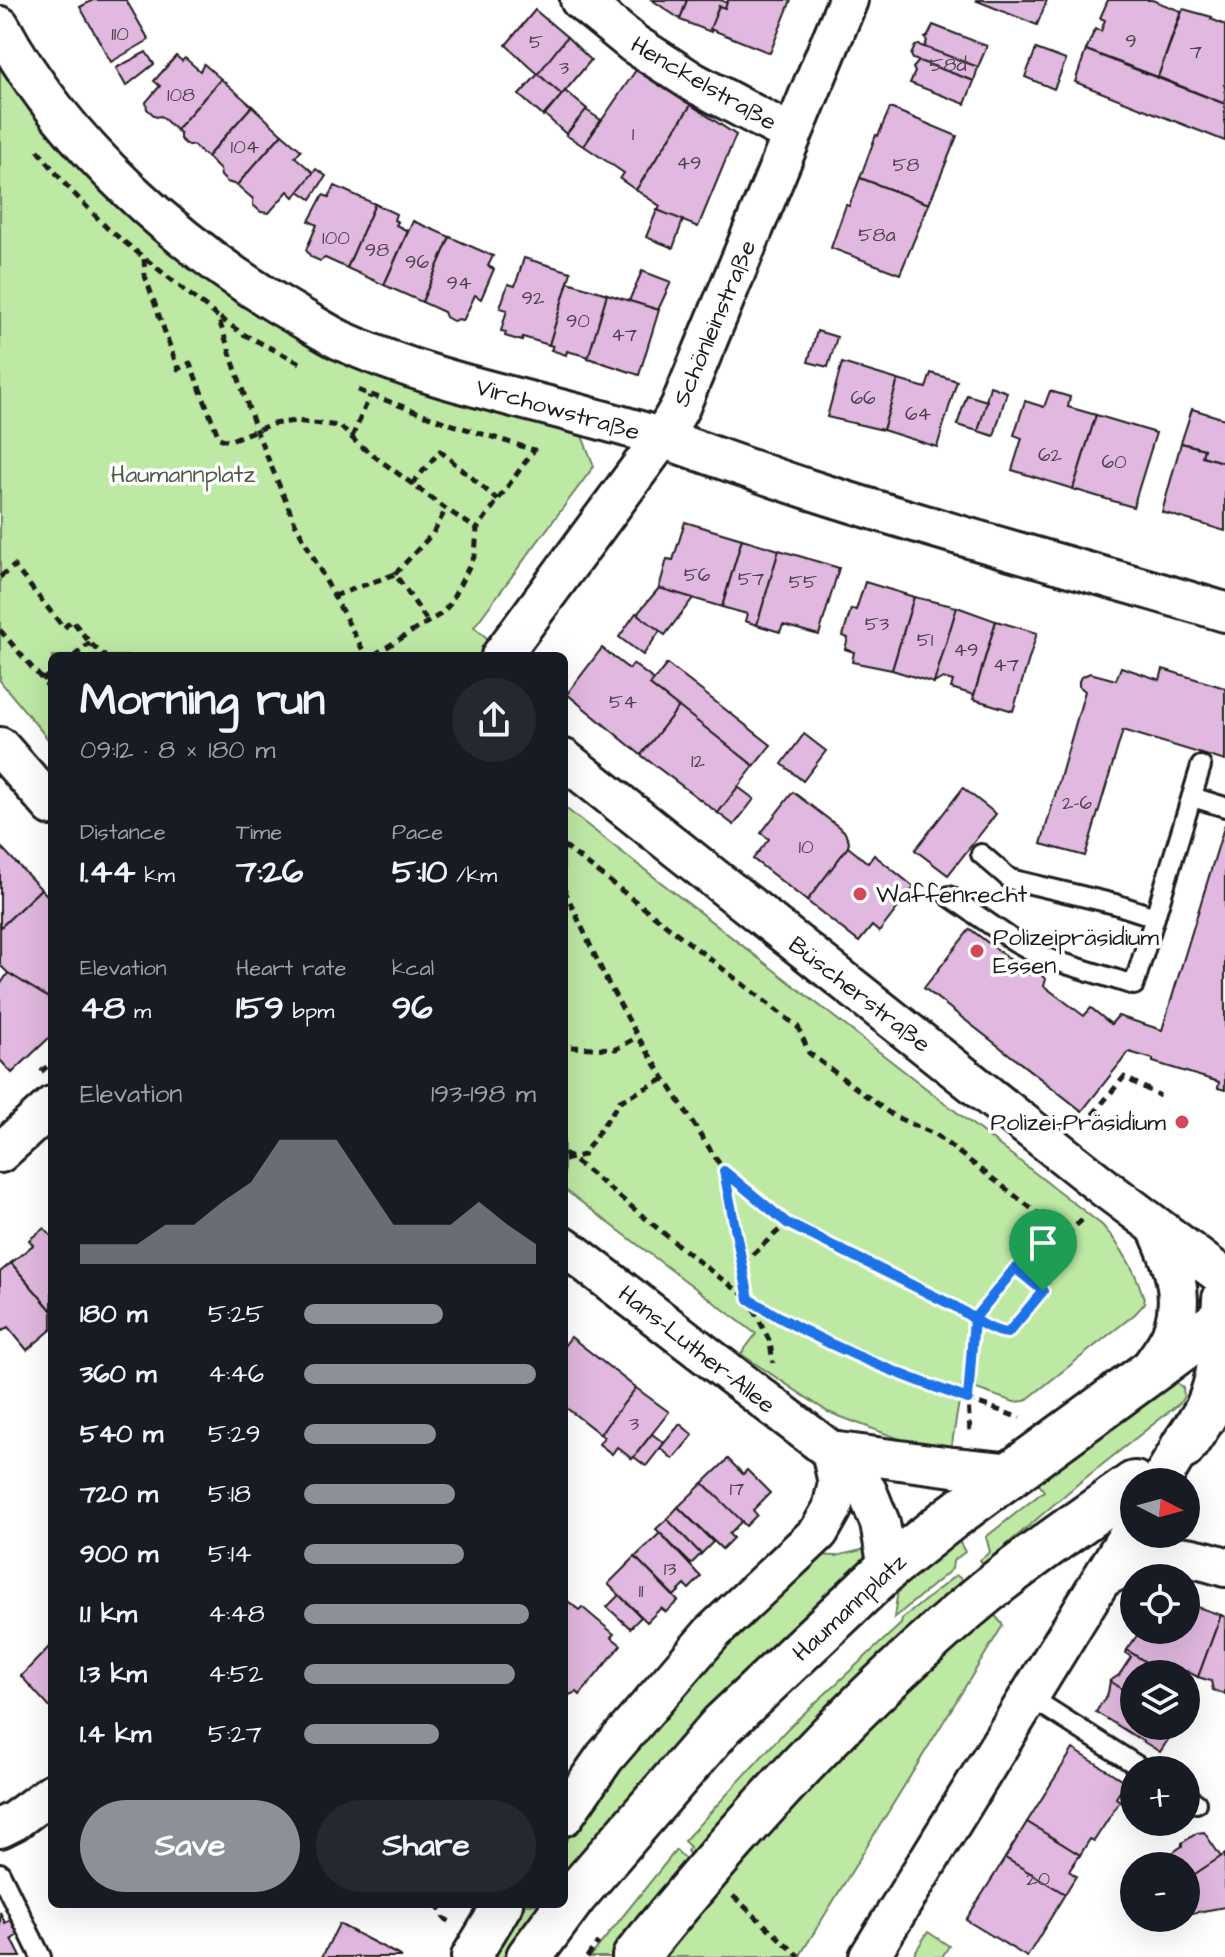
<!DOCTYPE html>
<html lang="en">
<head>
<meta charset="utf-8">
<style>
  :root { --surface:#171b24; --page:#242831; --text:#f1f3f6; --muted:#9ea1a6; --accent:#8c9099 }
  body { margin:0; font-family:"Architects Daughter",sans-serif; background:var(--page); color:var(--text); height:100vh; display:flex; flex-direction:column; font-size:30px; white-space:nowrap }
  * { box-sizing:border-box; margin:0 }
  p { font-size:26px; color:var(--muted) }
  .icon { flex:none; width:44px; height:44px; fill:none; stroke:currentColor; stroke-width:2; stroke-linecap:round; stroke-linejoin:round }
  .map { position:relative; flex:1; overflow:hidden }
  .side { position:absolute; left:48px; top:652px; width:520px; height:1256px; display:flex; flex-direction:column; background:var(--surface); border-radius:12px; box-shadow:0 8px 32px #0002 }
  .side>* { flex:none }
  .needle { width:52px; rotate:96deg }
  .tools { position:absolute; left:1120px; top:1468px; display:grid; gap:16px }
  .tools a { display:grid; place-items:center; width:80px; height:80px; border-radius:50%; background:var(--surface); box-shadow:0 8px 32px #0002; font-size:40px }
  .pin { position:absolute; display:grid; place-items:center; width:68px; height:68px; color:#fff; margin:-82px -34px; border-radius:50% 50% 50% 0; rotate:-45deg; box-shadow:0 0 8px #0007 }
  .pin .icon { rotate:45deg }
  .round { display:grid; place-items:center; flex:none; width:84px; height:84px; border-radius:42px; background:var(--page) }
  .summary { display:flex; align-items:center; justify-content:space-between; height:136px; padding:0 32px }
  h1 { font-size:44px; font-weight:700; line-height:60px }
  .metrics { display:grid; grid-template-columns:repeat(3,1fr); gap:12px; height:136px; padding:8px 32px }
  .metrics div { display:grid; align-content:center }
  .metrics b { font-size:34px; font-weight:700 }
  .metrics small { font-size:22px; font-weight:400 }
  .metrics p { font-size:22px }
  .chart { height:224px; padding:16px 32px }
  .chart p { display:flex; justify-content:space-between }
  .chart svg { width:100%; height:144px; margin-top:8px; fill:var(--accent); opacity:.7 }
  .action { display:flex; gap:16px; margin-top:auto; padding:16px 32px }
  .action a { flex:1; height:92px; border-radius:48px; background:var(--accent); color:#fff; font-size:32px; font-weight:700; line-height:92px; text-align:center }
  .action a+a { background:var(--page); color:var(--text) }
  ul { padding:0 32px; list-style:none; font-size:26px }
  li { display:grid; grid-template-columns:128px 96px 1fr; align-items:center; height:60px }
  li i { height:20px; border-radius:10px; background:var(--accent) }
  .map>svg:first-child { display:block }
  .green { fill:#bee9a5; stroke:#6d8260; stroke-width:2 }
  .building { fill:#e1b8df; stroke:#1c1c1c; stroke-width:2 }
  .lines { fill:none; stroke-linecap:round; stroke-linejoin:round }
  .lane-casing { stroke:#1c1c1c; stroke-width:24 }
  .street-casing { stroke:#1c1c1c; stroke-width:44 }
  .secondary-casing { stroke:#1c1c1c; stroke-width:50 }
  .path { stroke:#1c1c1c; stroke-width:5; stroke-dasharray:8 6; stroke-linecap:butt }
  .lane { stroke:#fff; stroke-width:18 }
  .street { stroke:#fff; stroke-width:38 }
  .secondary { stroke:#fff; stroke-width:44 }
  .route-casing { stroke:#fff; stroke-width:16 }
  .route { stroke:#1a73e8; stroke-width:10 }
  .poi-dot { fill:#d1495b; stroke:#fff; stroke-width:3 }
  .labels { text-anchor:middle; stroke-width:7; stroke-linejoin:round; paint-order:stroke }
  .number-label { font-size:20px; fill:#4d434d }
  .street-label { font-size:24px; fill:#1c1c1c; stroke:#fff }
  .park-label { font-size:24px; fill:#4d5a45; stroke:#fff }
  .poi-label { font-size:24px; fill:#1c1c1c; stroke:#fff; text-anchor:start }
</style>
</head>
<body>
<div class="map">
<svg width="1225" height="1957" viewBox="0 0 1225 1957">
  <rect width="100%" height="100%" fill="#fff"/>
  <filter id="ink" filterUnits="userSpaceOnUse"><feTurbulence type="fractalNoise" baseFrequency=".0125" numOctaves="2"/><feDisplacementMap in="SourceGraphic" scale="16" xChannelSelector="R" yChannelSelector="G"/><feConvolveMatrix kernelMatrix="1 2 1 2 8 2 1 2 1" color-interpolation-filters="sRGB"/></filter>
  <g filter="url(#ink)">
    <g class="green">
      <path d="M0,42L191,259L580,431L594,466L474,627L494,644L484,656H52V744L0,681Z"/>
      <path d="M564,807L1102,1225C1123,1248 1137,1272 1145,1303L1135,1314L1025,1401L1014,1402L962,1384L951,1449L905,1441L828,1412L741,1354L756,1334L564,1189Z"/>
      <path d="M1169,1381H1175L1183,1388L1184,1396L1180,1403L1079,1483L983,1565L980,1560L990,1552L986,1537L1044,1491L1038,1483L1040,1475Z"/>
      <path d="M957,1537L965,1552L953,1561L952,1569L894,1618L899,1582Z"/>
      <path d="M870,1548L869,1557L564,1879V1844L643,1735L687,1681L815,1555L836,1556Z"/>
      <path d="M956,1575L964,1581L691,1856L687,1851L690,1847L684,1841L787,1729L901,1624L902,1619Z"/>
      <path d="M993,1613L1003,1625L799,1957H659L705,1901L880,1710Z"/>
      <path d="M676,1850L687,1861L611,1957H590Z"/>
      <path d="M521,1904H544L503,1957H485Z"/>
      <path d="M928,1932L949,1946L942,1957H912Z"/>
    </g>
    <g class="building">
      <path d="M93,0H126L149,40L111,62L80,7Z"/>
      <path d="M652,0H687L680,19Z"/>
      <path d="M687,0H721L727,3L725,8L719,6L711,32L680,20Z"/>
      <path d="M728,0H791L770,53L710,29L719,6L725,8Z"/>
      <path d="M975,0H1047L1037,25Z"/>
      <path d="M1108,0H1152L1181,11L1158,77L1086,50L1095,29L1101,31L1105,20L1100,18Z"/>
      <path d="M1183,9L1212,17L1211,19L1225,25V104L1158,77Z"/>
      <path d="M535,10L567,37L538,74L506,45Z"/>
      <path d="M933,25L987,46L978,67L924,48L927,41L925,38L928,36Z"/>
      <path d="M567,37L591,60L562,95L538,74Z"/>
      <path d="M919,45L978,67L974,81L913,59L911,55L915,46Z"/>
      <path d="M1036,49L1066,60L1054,89L1025,77Z"/>
      <path d="M1086,50L1225,104V141L1075,82Z"/>
      <path d="M146,52L154,64L126,86L116,68Z"/>
      <path d="M176,56L182,61L185,58L200,71L204,64L221,79L176,130L161,116L156,117L147,109L146,102L160,86L154,81Z"/>
      <path d="M919,61L974,81L965,104L910,83L915,72L913,68Z"/>
      <path d="M636,70L691,105L636,190L620,179L624,173L584,146Z"/>
      <path d="M538,74L562,95L543,116L519,95Z"/>
      <path d="M221,79L252,106L207,157L193,145H187L180,139V133L176,130Z"/>
      <path d="M565,91L587,109L566,134L545,115Z"/>
      <path d="M691,105L736,135L698,227L658,211L660,206L636,190Z"/>
      <path d="M252,106L282,134L237,185L227,182L221,176L220,170L207,157Z"/>
      <path d="M890,108L957,136L929,204L860,178L876,135L878,136Z"/>
      <path d="M586,110L601,120L583,146L566,135Z"/>
      <path d="M282,134L301,150L295,157L314,173L294,197L288,191L269,213L261,212L253,205V199L237,185Z"/>
      <path d="M316,169L326,176L311,199L299,191Z"/>
      <path d="M860,178L929,204L900,274L831,248L846,205L849,206Z"/>
      <path d="M335,186L375,204L347,268L325,258L320,261L311,257L306,250L317,225L309,221L323,195L329,197Z"/>
      <path d="M375,204L396,214L394,220L398,222L396,225L408,231L384,285L347,268Z"/>
      <path d="M657,210L683,220L673,248L646,237Z"/>
      <path d="M413,221L450,237L422,302L384,285Z"/>
      <path d="M450,237L493,256L488,266L494,269L481,299L475,295L463,321L459,319L453,321L446,317L444,312L422,302Z"/>
      <path d="M524,258L571,272L549,345L523,337L522,341L505,336L506,332L501,331L507,310L500,308L508,284L515,286Z"/>
      <path d="M642,271L671,282L658,310L629,301Z"/>
      <path d="M568,282L607,294L589,357L567,351L566,355L551,350L553,346L549,345Z"/>
      <path d="M607,294L659,310L639,375L588,358Z"/>
      <path d="M817,331L837,337L828,367L808,362Z"/>
      <path d="M842,363L898,380L883,430L827,417Z"/>
      <path d="M931,373L957,381L937,447L883,430L898,380L926,388Z"/>
      <path d="M990,386L1007,392L994,436L978,431Z"/>
      <path d="M1050,391L1070,397L1068,407L1096,415L1073,489L1012,470L1022,438L1014,435L1025,401L1044,407Z"/>
      <path d="M967,395L987,401L978,431L957,425Z"/>
      <path d="M1192,409L1225,419V463L1202,456L1204,449L1181,443Z"/>
      <path d="M1096,415L1156,433L1133,507L1073,489Z"/>
      <path d="M1181,443L1204,449L1202,456L1225,463V531L1162,512Z"/>
      <path d="M685,522L742,539L722,607L659,588L667,559L673,560Z"/>
      <path d="M742,539L779,550L757,625L745,621L747,614L722,607Z"/>
      <path d="M779,550L839,568L819,635L783,625L780,632L757,625Z"/>
      <path d="M865,582L914,597L892,670L852,662L854,652L845,649L848,638L843,636L851,609L856,610Z"/>
      <path d="M659,588L693,598L665,635L637,614Z"/>
      <path d="M914,597L957,607L934,683L892,670Z"/>
      <path d="M957,607L996,621L974,695L951,688L953,681L943,678L934,683Z"/>
      <path d="M636,613L660,631L643,655L619,637Z"/>
      <path d="M996,621L1037,633L1013,711L973,699Z"/>
      <path d="M602,648L629,669L633,664L654,680L650,685L679,707L641,755L567,694Z"/>
      <path d="M667,664L771,745L754,766L650,685Z"/>
      <path d="M1121,667L1160,680L1163,669L1225,688V761L1123,730L1085,856L1041,844L1085,691L1079,686V681L1081,677L1090,673L1116,680Z"/>
      <path d="M679,707L754,766L718,813L641,755Z"/>
      <path d="M804,734L826,751L803,781L782,764Z"/>
      <path d="M738,787L754,799L734,825L718,813Z"/>
      <path d="M963,788L996,814L948,875L915,850Z"/>
      <path d="M793,792L844,831L849,841L848,847L807,901L753,859L769,839L761,833Z"/>
      <path d="M1225,824V1090L1218,1088L1219,1082L1153,1062V1059L1129,1052L1082,1111L924,988L970,929L1029,974L1035,971L1046,979L1044,986L1084,1016L1091,1008L1111,1024L1118,1016L1162,1030Z"/>
      <path d="M848,847L868,863L874,855L914,887L879,932L872,926L859,942L807,901Z"/>
      <path d="M2,848L41,889L0,928V849Z"/>
      <path d="M41,889L52,900V1000L8,973L0,965V928Z"/>
      <path d="M8,973L52,1000V1035L12,1073L0,1060V985Z"/>
      <path d="M44,1228L52,1237V1311L11,1263L33,1245L29,1240Z"/>
      <path d="M11,1263L52,1311V1329L27,1350L8,1327L3,1331L0,1328V1272Z"/>
      <path d="M571,1337L636,1388L600,1434L564,1406V1346Z"/>
      <path d="M636,1388L669,1412L632,1459L617,1447L612,1454L599,1444L604,1437L600,1434Z"/>
      <path d="M680,1424L693,1435L673,1459L660,1448Z"/>
      <path d="M652,1434L664,1443L646,1466L634,1457Z"/>
      <path d="M728,1459L743,1474L747,1470L770,1493L753,1510L757,1515L746,1526L703,1483Z"/>
      <path d="M703,1483L742,1521L729,1534L733,1538L722,1549L678,1507Z"/>
      <path d="M678,1507L713,1542L701,1554L667,1519Z"/>
      <path d="M667,1519L701,1554L691,1564L656,1529Z"/>
      <path d="M660,1533L701,1577L689,1589L685,1585L674,1596L635,1557Z"/>
      <path d="M635,1557L678,1601L666,1612L661,1608L647,1622L608,1584Z"/>
      <path d="M619,1595L641,1617L630,1628L607,1607Z"/>
      <path d="M564,1598L579,1610L582,1607L614,1634L611,1637L621,1645L580,1695L577,1692L569,1695L564,1693Z"/>
      <path d="M1186,1603L1221,1615L1198,1677L1186,1671L1181,1674H1164L1127,1650L1138,1634V1630H1186Z"/>
      <path d="M1221,1615L1225,1617V1694L1213,1690L1211,1681L1198,1677Z"/>
      <path d="M52,1644V1710L21,1676Z"/>
      <path d="M1127,1650L1164,1674H1134V1697L1110,1681L1119,1675L1131,1657L1126,1653Z"/>
      <path d="M1110,1681L1134,1697V1726H1177L1160,1752L1096,1712L1108,1693Z"/>
      <path d="M1073,1749L1126,1782L1116,1798L1120,1801L1094,1841L1090,1839L1080,1855L1027,1822Z"/>
      <path d="M1027,1822L1080,1855L1069,1871L1076,1876L1065,1894L1005,1858Z"/>
      <path d="M1204,1832L1221,1857L1186,1880V1866H1159L1158,1863L1182,1846V1843L1197,1833Z"/>
      <path d="M1225,1854V1907L1186,1914V1880Z"/>
      <path d="M1005,1858L1065,1894L1027,1957L966,1920Z"/>
      <path d="M0,1912L5,1923L11,1920L18,1935L12,1939L21,1957H0Z"/>
      <path d="M339,1924L402,1957H322Z"/>
    </g>
    <g class="lines">
      <defs>
        <g id="lane">
          <path d="M1192,797L1225,807"/>
          <path d="M981,854L1010,879L1115,904L1155,917L1201,766"/>
          <path d="M949,896L1016,942L1043,957L1134,985L1155,917"/>
          <path d="M1030,1697L1144,1770"/>
          <path d="M1186,1797L1196,1803"/>
          <path d="M0,1873L41,1957"/>
        </g>
        <g id="street">
          <path d="M580,0L634,44L693,82L791,134"/>
          <path d="M0,26C62,143 184,251 298,316C312,324 326,333 340,340C442,387 556,403 662,438C711,455 759,473 808,489C946,534 1086,570 1225,612"/>
          <path d="M501,656L662,438L680,407L848,0"/>
          <path d="M0,747L52,806"/>
          <path d="M564,759L1105,1188L1225,1278"/>
          <path d="M0,1153L52,1106"/>
          <path d="M564,1246L831,1451L867,1491L880,1523L888,1568"/>
          <path d="M1148,1372C1155,1360 1167,1347 1172,1333C1186,1295 1173,1263 1157,1228"/>
          <path d="M831,1451L953,1467L1013,1473"/>
          <path d="M1160,1482L1178,1452"/>
          <path d="M1103,1578C1151,1551 1173,1550 1225,1567"/>
          <path d="M564,1816L605,1757L712,1633L819,1532L832,1509L838,1483L831,1451"/>
          <path d="M0,1828L14,1821L52,1793"/>
          <path d="M471,1957L503,1904"/>
          <path d="M869,1957L1134,1526"/>
        </g>
        <g id="secondary">
          <path d="M1183,1447C1191,1435 1200,1423 1207,1410C1223,1375 1223,1337 1225,1299"/>
          <path d="M529,1957L574,1896L722,1725L888,1568L952,1517L1225,1317"/>
          <path d="M635,1957C742,1825 856,1699 987,1591C1034,1553 1085,1519 1134,1484"/>
        </g>
      </defs>
      <use href="#lane" class="lane-casing"/>
      <use href="#street" class="street-casing"/>
      <use href="#secondary" class="secondary-casing"/>
      <g class="path">
        <path d="M38,150L64,183L107,228L218,317L256,430L295,523L366,656"/>
        <path d="M144,259L145,276L178,369L190,363L219,438L228,441L272,424L295,421L340,426L358,444L446,509L477,529"/>
        <path d="M220,318L243,334L302,364"/>
        <path d="M358,390L447,423L534,450L477,529L475,555L450,604L441,614L372,656"/>
        <path d="M352,437L370,396"/>
        <path d="M412,484L440,451L498,500"/>
        <path d="M395,574L433,533L446,509"/>
        <path d="M0,577L14,566L64,628L72,620L90,643L105,656"/>
        <path d="M334,596L395,574L428,622"/>
        <path d="M0,630L52,691"/>
        <path d="M74,656L90,643"/>
        <path d="M42,680L52,673"/>
        <path d="M564,846L798,1027L809,1053L892,1115L936,1135L1066,1235L1043,1291L1008,1333L995,1330L974,1319L968,1399L970,1434"/>
        <path d="M564,889L606,979L638,1037L724,1171L787,1223L956,1307L974,1319L1015,1268L1043,1291"/>
        <path d="M571,1047L616,1049L638,1037"/>
        <path d="M41,1072L52,1062"/>
        <path d="M1084,1125L1124,1077L1160,1096"/>
        <path d="M564,1153C634,1205 698,1268 772,1313C849,1360 936,1387 1020,1418"/>
        <path d="M564,1160L583,1155L620,1101L664,1079"/>
        <path d="M724,1172L749,1299L770,1342L773,1363"/>
        <path d="M1066,1235L1086,1216"/>
        <path d="M742,1264L787,1223"/>
        <path d="M733,1896L800,1957"/>
        <path d="M437,1904L444,1918L450,1922"/>
        <path d="M587,1957L598,1942"/>
      </g>
      <use href="#lane" class="lane"/>
      <use href="#street" class="street"/>
      <use href="#secondary" class="secondary"/>
    </g>
  </g>
  <g class="lines" filter="url(#ink)">
    <defs>
      <path id="route" d="M1043,1291L1008,1333C990,1332 972,1317 956,1307L787,1223L724,1171L749,1299C818,1343 892,1372 968,1399L974,1319L1015,1268L1043,1291"/>
    </defs>
    <use href="#route" class="route-casing"/>
    <use href="#route" class="route"/>
  </g>
  <g class="poi-dot">
    <circle cx="860" cy="894" r="8"/>
    <circle cx="977" cy="951" r="8"/>
    <circle cx="1182" cy="1122" r="8"/>
  </g>
  <g class="labels">
    <g class="number-label">
      <text x="120" y="40">110</text>
      <text x="1131" y="47">9</text>
      <text x="536" y="48">5</text>
      <text x="1196" y="58">7</text>
      <text x="948" y="71">58d</text>
      <text x="564" y="74">3</text>
      <text x="181" y="101">108</text>
      <text x="633" y="140">1</text>
      <text x="245" y="153">104</text>
      <text x="689" y="169">49</text>
      <text x="906" y="171">58</text>
      <text x="877" y="241">58a</text>
      <text x="336" y="244">100</text>
      <text x="377" y="256">98</text>
      <text x="417" y="268">96</text>
      <text x="459" y="289">94</text>
      <text x="533" y="304">92</text>
      <text x="578" y="327">90</text>
      <text x="624" y="341">47</text>
      <text x="863" y="404">66</text>
      <text x="918" y="420">64</text>
      <text x="1050" y="461">62</text>
      <text x="1114" y="468">60</text>
      <text x="697" y="581">56</text>
      <text x="751" y="585">57</text>
      <text x="803" y="588">55</text>
      <text x="877" y="630">53</text>
      <text x="925" y="646">51</text>
      <text x="966" y="656">49</text>
      <text x="1006" y="671">47</text>
      <text x="623" y="708">54</text>
      <text x="698" y="767">12</text>
      <text x="1077" y="809">2-6</text>
      <text x="806" y="853">10</text>
      <text x="634" y="1430">3</text>
      <text x="737" y="1495">17</text>
      <text x="670" y="1575">13</text>
      <text x="641" y="1597">11</text>
      <text x="1038" y="1885">20</text>
    </g>
    <g class="street-label">
      <text transform="translate(704 83) rotate(30)" y="8">Henckelstraße</text>
      <text transform="translate(714 323) rotate(-67)" y="8">Schönleinstraße</text>
      <text transform="translate(558 409) rotate(16)" y="8">Virchowstraße</text>
      <text transform="translate(860 994) rotate(38)" y="8">Büscherstraße</text>
      <text transform="translate(697 1349) rotate(38)" y="8">Hans-Luther-Allee</text>
      <text transform="translate(849 1607) rotate(-43)" y="8">Haumannplatz</text>
    </g>
    <g class="park-label">
      <text x="183" y="482">Haumannplatz</text>
    </g>
    <g class="poi-label">
      <text x="876" y="902">Waffenrecht</text>
      <text x="993" y="945">Polizeipräsidium<tspan x="993" dy="28">Essen</tspan></text>
      <text x="1166" y="1130" text-anchor="end">Polizei-Präsidium</text>
    </g>
  </g>
</svg>
<div class="tools">
<a><svg class="needle" viewBox="-14 -14 28 28"><path d="M0-13l5 13h-10z" fill="#e53935"/><path d="M0 13l5-13h-10z" fill="#9ea1a6"/></svg></a>
<a><svg class="icon" aria-label="locate" viewBox="0 0 24 24"><circle cx="12" cy="12" r="6"/><path d="M12 2v4M12 18v4M2 12h4M18 12h4"/></svg></a>
<a><svg class="icon" aria-label="layers" viewBox="0 0 24 24"><path d="M12 4l9 5-9 5-9-5zM3 14l9 5 9-5"/></svg></a>
<a>+</a>
<a>−</a>
</div>
<div class="pin" style="left:1043px;top:1291px;background:#1e9e55"><svg class="icon" aria-label="arrive" viewBox="0 0 24 24"><path d="M6 21V4h12l-3 4 3 4H6"/></svg></div>
<section class="side">
<div class="summary"><div><h1>Morning run</h1><p>09:12 · 8 × 180 m</p></div><a class="round"><svg class="icon" aria-label="share" viewBox="0 0 24 24"><path d="M12 15V3M7 8l5-5 5 5M5 13v7h14v-7"/></svg></a></div>
<div class="metrics">
<div><p>Distance</p><b>1.44<small> km</small></b></div>
<div><p>Time</p><b>7:26</b></div>
<div><p>Pace</p><b>5:10<small> /km</small></b></div>
</div>
<div class="metrics">
<div><p>Elevation</p><b>48<small> m</small></b></div>
<div><p>Heart rate</p><b>159<small> bpm</small></b></div>
<div><p>kcal</p><b>96</b></div>
</div>
<div class="chart"><p><span>Elevation</span>193–198 m</p>
<svg viewBox="0 0 160 44" preserveAspectRatio="none"><path d="M0 44V38L10 38L20 38L30 32L40 32L50 25L60 19L70 6L80 6L90 6L100 19L110 32L120 32L130 32L140 25L150 32L160 38V44z"/></svg>
</div>
<ul>
<li><b>180 m</b>5:25<i style="width:60%"></i></li>
<li><b>360 m</b>4:46<i style="width:100%"></i></li>
<li><b>540 m</b>5:29<i style="width:57%"></i></li>
<li><b>720 m</b>5:18<i style="width:65%"></i></li>
<li><b>900 m</b>5:14<i style="width:69%"></i></li>
<li><b>1.1 km</b>4:48<i style="width:97%"></i></li>
<li><b>1.3 km</b>4:52<i style="width:91%"></i></li>
<li><b>1.4 km</b>5:27<i style="width:58%"></i></li>
</ul>
<div class="action"><a>Save</a><a>Share</a></div>
</section>
</div>
</body>
</html>
